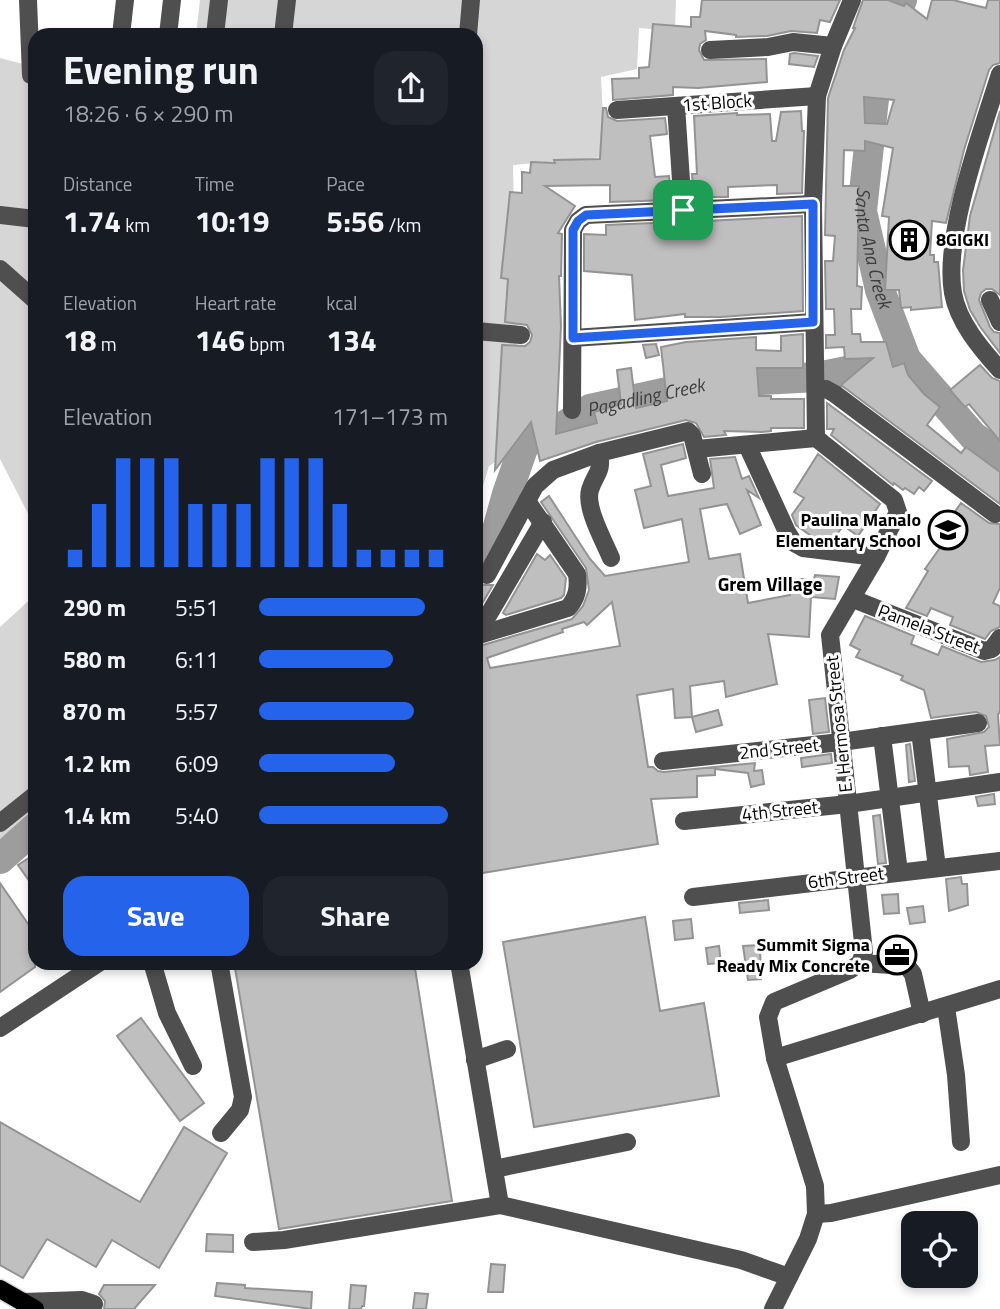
<!DOCTYPE html>
<html lang="en">
<head>
<meta charset="utf-8">
<style>
  :root { --surface:#171b24; --page:#20242c; --text:#f1f3f6; --muted:#9ea1a6; --accent:#2563eb }
  body { margin:0; font-family:"Titillium Web",sans-serif; background:var(--page); color:var(--text); height:100vh; display:flex; flex-direction:column; font-size:26px; white-space:nowrap }
  * { box-sizing:border-box; margin:0 }
  p { font-size:23px; color:var(--muted) }
  .icon { flex:none; width:38px; height:38px; fill:none; stroke:currentColor; stroke-width:2; stroke-linecap:round; stroke-linejoin:round }
  .map { position:relative; flex:1; overflow:hidden }
  .details { position:absolute; left:28px; top:28px; width:455px; height:942px; display:flex; flex-direction:column; background:var(--surface); border-radius:21px; box-shadow:0 4px 10px #0003 }
  .details>* { flex:none }
  .fabs { position:absolute; left:901px; top:1211px; display:grid; gap:14px }
  .fabs a { display:grid; place-items:center; width:77px; height:77px; border-radius:14px; background:var(--surface); box-shadow:0 4px 10px #0003; font-size:35px }
  .pin { position:absolute; display:grid; place-items:center; width:60px; height:60px; color:#fff; margin:-30px; border-radius:14px; box-shadow:0 4px 10px #0006 }
  .round { display:grid; place-items:center; flex:none; width:74px; height:74px; border-radius:21px; background:var(--page) }
  .headline { display:flex; align-items:center; justify-content:space-between; height:119px; padding:0 35px }
  h1 { font-size:38px; font-weight:700; line-height:52px }
  .figures { display:grid; grid-template-columns:repeat(3,1fr); gap:10px; height:119px; padding:7px 35px }
  .figures div { display:grid; align-content:center }
  .figures b { font-size:30px; font-weight:700 }
  .figures small { font-size:19px; font-weight:400 }
  .figures p { font-size:19px }
  .chart { height:196px; padding:14px 35px }
  .chart p { display:flex; justify-content:space-between }
  .chart svg { width:100%; height:126px; margin-top:7px; stroke:var(--accent); stroke-width:6 }
  .cta { display:flex; gap:14px; margin-top:auto; padding:14px 35px }
  .cta a { flex:1; height:80px; border-radius:21px; background:var(--accent); color:#fff; font-size:28px; font-weight:700; line-height:80px; text-align:center }
  .cta a+a { background:var(--page); color:var(--text) }
  ul { padding:0 35px; list-style:none; font-size:23px }
  li { display:grid; grid-template-columns:112px 84px 1fr; align-items:center; height:52px }
  li i { height:18px; border-radius:9px; background:var(--accent) }
  .map>svg:first-child { display:block }
  .green { fill:#d6d6d6 }
  .lines { fill:none; stroke-linecap:round; stroke-linejoin:round }
  .river { stroke:#9d9d9d; stroke-width:30 }
  .building { fill:#bfbfbf; stroke:#939393; stroke-width:2; fill-rule:evenodd }
  .major-casing { stroke:#dbdbdb; stroke-width:21 }
  .minor { stroke:#4f4f4f; stroke-width:18 }
  .major { stroke:#000; stroke-width:18 }
  .route-casing { stroke:#fff; stroke-width:14 }
  .route { stroke:#2563eb; stroke-width:9 }
  .labels { text-anchor:middle; stroke-width:6; stroke-linejoin:round; paint-order:stroke }
  .street-label { font-size:18px; fill:#000; stroke:#fff }
  .poi-label { font-size:18px; font-weight:bold; fill:#000; stroke:#fff; text-anchor:end }
  .water-label { font-size:19px; font-style:italic; fill:#3e3e3e; stroke:#fff }
  .neighbourhood-label { font-size:19px; font-weight:bold; fill:#000; stroke:#fff }
</style>
</head>
<body>
<div class="map">
<svg width="1000" height="1309" viewBox="0 0 1000 1309">
  <rect width="100%" height="100%" fill="#fff"/>
  <g class="green">
    <path d="M200,0H676L675,31L639,28L637,69L601,77L605,157L513,165L519,437L505,456L489,466L483,486L480,534L476,541V35H196Z"/>
    <path d="M0,58L35,67V527L0,459Z"/>
    <path d="M35,595V810L0,839V627Z"/>
  </g>
  <g class="lines">
    <g class="river">
      <path id="s1" d="M902,0L889,31L874,99L862,211L880,290L906,359L973,436L1000,456"/>
      <path id="s2" d="M476,561L497,530L507,494L527,437L559,429L590,409L709,383L817,377L906,359"/>
      <path d="M0,859L35,828"/>
    </g>
  </g>
  <g class="building">
    <path d="M702,0H840L830,22L820,20L817,33L791,31L767,36L736,37V35L705,31L706,40L700,44L699,50L704,60L766,59L767,82L698,88L673,87V95L613,100L612,79L639,78V68L649,67L653,24L691,27V17H700Z"/>
    <path d="M863,0H888L904,6L906,3L927,19L932,0H953L986,8L988,0H1000V63L993,65L989,70L964,150L946,223L932,221L930,255H934V262H938L942,307L911,310V307L901,308L899,290H885L889,217L882,216L893,148L865,141V151L844,150L843,186H859L857,286L862,287L861,309H851L852,334H860L861,342H886L893,367L904,363L908,375L924,394L940,407L927,425L961,453L966,447L1000,472V504L841,385L873,358L845,359L844,347L826,348V335H835L834,309H826L825,261H833L835,236L825,235L828,98L844,50L855,28H853ZM864,97L894,100L887,124L865,123Z"/>
    <path d="M790,54L794,53L818,56L814,67L789,64Z"/>
    <path d="M603,108H606L608,117L617,121L665,118L667,134L650,136L655,177L669,176L671,200L610,202V185L545,186L575,206L558,233L562,234L561,276H559L561,326L556,434L597,423L594,412L621,404L617,370L631,368L636,408L667,401L661,347L686,342L756,337V350L781,351V336L803,334V368H757L759,396H771V399H804V428H771V431L762,432L724,431L726,435L704,437L696,423L686,420L596,442L540,461L531,422L495,470L502,345L525,346L530,342L532,335L527,325L505,322L508,279L501,278L510,192L522,193V172L530,173L531,162L555,163L554,160L600,159Z"/>
    <path d="M801,111L802,131H804L802,193L777,194V185L728,187V197H694L692,174H697L694,116L737,113V115L770,114L772,141H776L781,112Z"/>
    <path d="M1000,111V295L992,289H986L981,293L979,300L990,327L994,332L1000,333V353L981,328L970,310L964,291L963,270L970,216Z"/>
    <path d="M802,216L803,311L721,317H685V314L635,320L632,275L584,271V234L606,235V225L677,222L680,228L707,227V221Z"/>
    <path d="M656,344L659,355L646,358L643,345Z"/>
    <path d="M980,365L992,378L1000,381V441L969,404L965,407L950,390Z"/>
    <path d="M827,403L932,481L924,491L919,487L914,494L905,488L903,490L894,483L893,485L831,435L834,429H827Z"/>
    <path d="M683,444L686,458L661,465L668,496L714,488L710,459L735,457L742,479L749,476L759,498L747,490L761,525L740,534L727,504L700,509L709,559L740,554L748,603L790,595V579H814L815,575L839,577L835,599L811,597L809,637L768,634L777,684L726,697L724,681L690,686L692,717L675,718L673,689L637,695L648,767H653L658,771L664,772L755,763L754,771L762,770L764,784L751,787L748,773L715,769V775L697,776V797L651,799L658,844L476,874V647L572,619L583,606L589,590L586,568L541,502L549,496L590,559L605,576L689,562L682,519L644,528L635,490L651,486L643,454ZM612,602L620,646L490,668L487,658L563,632L562,629L584,622L587,625Z"/>
    <path d="M818,454L880,504L858,536L848,529L850,516L833,540L814,538L796,525L792,515L804,498L794,492Z"/>
    <path d="M961,503L989,523L1000,524V588L993,603L1000,606V627L991,631L985,639L950,625L953,617L931,608L927,616L906,608L928,571L925,569L956,525L949,520Z"/>
    <path d="M537,554L545,560L550,555L566,578L564,595L561,598L506,615L503,613Z"/>
    <path d="M482,585H493L476,614V595Z"/>
    <path d="M865,616L914,636L911,644L938,655L942,646L981,662L995,660L1000,657V711L998,715L1000,745L985,746L988,772L970,775L969,766L949,767L947,739L984,732L989,727L986,716L976,712L931,718L924,690L901,680L903,676L856,657L860,650L850,645Z"/>
    <path d="M825,698L829,732L813,734L809,700Z"/>
    <path d="M718,710L722,725L696,732L692,717Z"/>
    <path d="M910,744L915,781L909,782L906,745Z"/>
    <path d="M831,754L832,763L802,767L801,758Z"/>
    <path d="M994,794L995,804L978,806L976,797Z"/>
    <path d="M880,815L886,863L878,864L873,816Z"/>
    <path d="M35,854V889L18,865Z"/>
    <path d="M961,877L962,884H967L968,905L949,911L946,879Z"/>
    <path d="M0,883L35,934V967L0,992Z"/>
    <path d="M898,894L899,913L884,914L882,895Z"/>
    <path d="M768,900L769,910L740,913L739,903Z"/>
    <path d="M923,906L925,922L910,924L907,908Z"/>
    <path d="M645,917L660,1011L704,1003L719,1096L534,1127L503,942Z"/>
    <path d="M691,919L693,938L675,940L673,921Z"/>
    <path d="M760,945L761,979L748,980L743,946Z"/>
    <path d="M719,946L721,963L708,964L706,948Z"/>
    <path d="M234,962H414L452,1201L279,1229Z"/>
    <path d="M141,1018L204,1103L180,1121L117,1036Z"/>
    <path d="M0,1122L140,1202L184,1127L227,1153L159,1268L112,1240L96,1267L47,1239L23,1278L0,1265Z"/>
    <path d="M207,1234L233,1235V1252L206,1251Z"/>
    <path d="M491,1264L505,1265L503,1292H488Z"/>
    <path d="M217,1283L245,1285V1288L312,1292L311,1309L215,1296Z"/>
    <path d="M104,1285H155L134,1309H104L105,1301L99,1294Z"/>
    <path d="M351,1285L366,1286L364,1306H362L361,1309H349Z"/>
    <path d="M415,1293L428,1294L426,1309H413Z"/>
  </g>
  <g class="lines">
    <defs>
      <path id="major" d="M0,1289L35,1309"/>
    </defs>
    <use href="#major" class="major-casing"/>
    <g class="minor">
      <path d="M28,0L31,75L35,76"/>
      <path d="M121,35L125,0"/>
      <path d="M168,35L172,0"/>
      <path d="M215,35L219,0"/>
      <path d="M283,35L287,0"/>
      <path d="M468,35L471,0"/>
      <path d="M710,50L768,47L793,42L833,46"/>
      <path d="M1000,74C982,131 943,236 953,293C958,322 981,349 1000,370"/>
      <path d="M676,106L683,210"/>
      <path d="M617,110L817,96"/>
      <path d="M0,215L35,219"/>
      <path d="M0,269L35,300"/>
      <path d="M990,300L1000,322"/>
      <path d="M476,331L521,335"/>
      <path d="M573,338L813,322"/>
      <path d="M817,389H826L835,394L995,514"/>
      <path d="M572,410L573,230L578,221L586,215L813,204"/>
      <path d="M816,438L813,204L817,96L833,46L852,0"/>
      <path d="M747,445L787,532L794,543L803,548L876,557"/>
      <path d="M697,449L816,438"/>
      <path d="M599,453C603,473 595,473 590,490C585,508 604,541 611,558"/>
      <path d="M487,575L535,486L553,470L599,453L688,431L692,435L702,474"/>
      <path d="M853,599L984,651L992,649L1000,638"/>
      <path d="M476,636L568,608C577,598 579,588 577,574L527,501"/>
      <path d="M476,636L543,522"/>
      <path d="M920,731L937,868"/>
      <path d="M882,736L899,872"/>
      <path d="M663,761L841,742L978,723"/>
      <path d="M684,821L848,804L1000,782"/>
      <path d="M0,823L35,795"/>
      <path d="M693,897L1000,861"/>
      <path d="M152,962L167,1013L193,1066"/>
      <path d="M219,962L243,1097L240,1110L221,1133"/>
      <path d="M860,963L907,966L913,974L922,1014"/>
      <path d="M946,1007L956,1075L961,1142"/>
      <path d="M0,1028L100,962"/>
      <path d="M775,1058L1000,989"/>
      <path d="M475,1060L507,1049"/>
      <path d="M494,1169L627,1142"/>
      <path d="M500,1205L741,1260L789,1277"/>
      <path d="M816,1214L831,1213L1000,1175"/>
      <path d="M253,1242L284,1240L500,1205L459,962"/>
      <path d="M23,1302L82,1300L94,1304"/>
      <path d="M773,1309L808,1239L816,1214L815,1186L775,1058L768,1017L774,1002L850,970L860,963L864,952L830,635L876,557L898,512L894,500L816,438"/>
    </g>
    <use href="#major" class="major"/>
  </g>
  <g class="lines">
    <defs>
      <path id="route" d="M813,204V322L573,338V230L578,221L586,215Z"/>
    </defs>
    <use href="#route" class="route-casing"/>
    <use href="#route" class="route"/>
  </g>
  <defs>
    <symbol id="building-ring" viewBox="-11 -11 22 22"><circle r="9.5" fill="#fff" stroke="#000" stroke-width="1.5"/><path d="M-4-6H4V6H1V3H-1V6H-4ZM-2.5-4.3h1.7v1.8h-1.7ZM.8-4.3h1.7v1.8H.8ZM-2.5-1h1.7V.8h-1.7ZM.8-1h1.7V.8H.8Z" fill="#000"/></symbol>
    <symbol id="school-ring" viewBox="-11 -11 22 22"><circle r="9.5" fill="#fff" stroke="#000" stroke-width="1.5"/><path d="M0-5L7-2L0 1L-7-2ZM-4 1L0 2.5L4 1V4Q0 6-4 4Z" fill="#000"/></symbol>
    <symbol id="office-ring" viewBox="-11 -11 22 22"><circle r="9.5" fill="#fff" stroke="#000" stroke-width="1.5"/><path d="M-6-3h4V-5.5h4V-3h4V5H-6ZM-1-4.5V-3h2v-1.5ZM-6 0V1H6V0Z" fill="#000"/></symbol>
  </defs>
  <g fill-rule="evenodd">
    <use href="#building-ring" x="887" y="218" width="44" height="44"/>
    <use href="#school-ring" x="926" y="508" width="44" height="44"/>
    <use href="#office-ring" x="875" y="933" width="44" height="44"/>
  </g>
  <g class="labels">
    <g class="street-label">
      <text transform="translate(717 103) rotate(-4)" y="6">1st Block</text>
      <text transform="translate(929 629) rotate(21)" y="6">Pamela Street</text>
      <text transform="translate(839 724) rotate(-96)" y="6">E. Hermosa Street</text>
      <text transform="translate(779 749) rotate(-6)" y="6">2nd Street</text>
      <text transform="translate(780 811) rotate(-6)" y="6">4th Street</text>
      <text transform="translate(846 878) rotate(-7)" y="6">6th Street</text>
    </g>
    <g class="poi-label">
      <text x="936" y="246" text-anchor="start">8GIGKI</text>
      <text x="921" y="526">Paulina Manalo<tspan x="921" dy="21">Elementary School</tspan></text>
      <text x="870" y="951">Summit Sigma<tspan x="870" dy="21">Ready Mix Concrete</tspan></text>
    </g>
    <g class="water-label">
      <text dy="7" stroke="none"><textPath href="#s1" startOffset="254">Santa Ana Creek</textPath></text>
      <text dy="7" stroke="none"><textPath href="#s2" startOffset="262">Pagadling Creek</textPath></text>
    </g>
    <g class="neighbourhood-label">
      <text x="770" y="591">Grem Village</text>
    </g>
  </g>
</svg>
<div class="fabs">
<a><svg class="icon" aria-label="locate" viewBox="0 0 24 24"><circle cx="12" cy="12" r="6"/><path d="M12 2v4M12 18v4M2 12h4M18 12h4"/></svg></a>
</div>
<div class="pin" style="left:683px;top:210px;background:#1e9e55"><svg class="icon" aria-label="arrive" viewBox="0 0 24 24"><path d="M6 21V4h12l-3 4 3 4H6"/></svg></div>
<section class="details">
<div class="headline"><div><h1>Evening run</h1><p>18:26 · 6 × 290 m</p></div><a class="round"><svg class="icon" aria-label="share" viewBox="0 0 24 24"><path d="M12 15V3M7 8l5-5 5 5M5 13v7h14v-7"/></svg></a></div>
<div class="figures">
<div><p>Distance</p><b>1.74<small> km</small></b></div>
<div><p>Time</p><b>10:19</b></div>
<div><p>Pace</p><b>5:56<small> /km</small></b></div>
</div>
<div class="figures">
<div><p>Elevation</p><b>18<small> m</small></b></div>
<div><p>Heart rate</p><b>146<small> bpm</small></b></div>
<div><p>kcal</p><b>134</b></div>
</div>
<div class="chart"><p><span>Elevation</span>171–173 m</p>
<svg viewBox="0 0 160 44" preserveAspectRatio="none"><path d="M5 44V38M15 44V22M25 44V6M35 44V6M45 44V6M55 44V22M65 44V22M75 44V22M85 44V6M95 44V6M105 44V6M115 44V22M125 44V38M135 44V38M145 44V38M155 44V38"/></svg>
</div>
<ul>
<li><b>290 m</b>5:51<i style="width:88%"></i></li>
<li><b>580 m</b>6:11<i style="width:71%"></i></li>
<li><b>870 m</b>5:57<i style="width:82%"></i></li>
<li><b>1.2 km</b>6:09<i style="width:72%"></i></li>
<li><b>1.4 km</b>5:40<i style="width:100%"></i></li>
</ul>
<div class="cta"><a>Save</a><a>Share</a></div>
</section>
</div>
</body>
</html>
